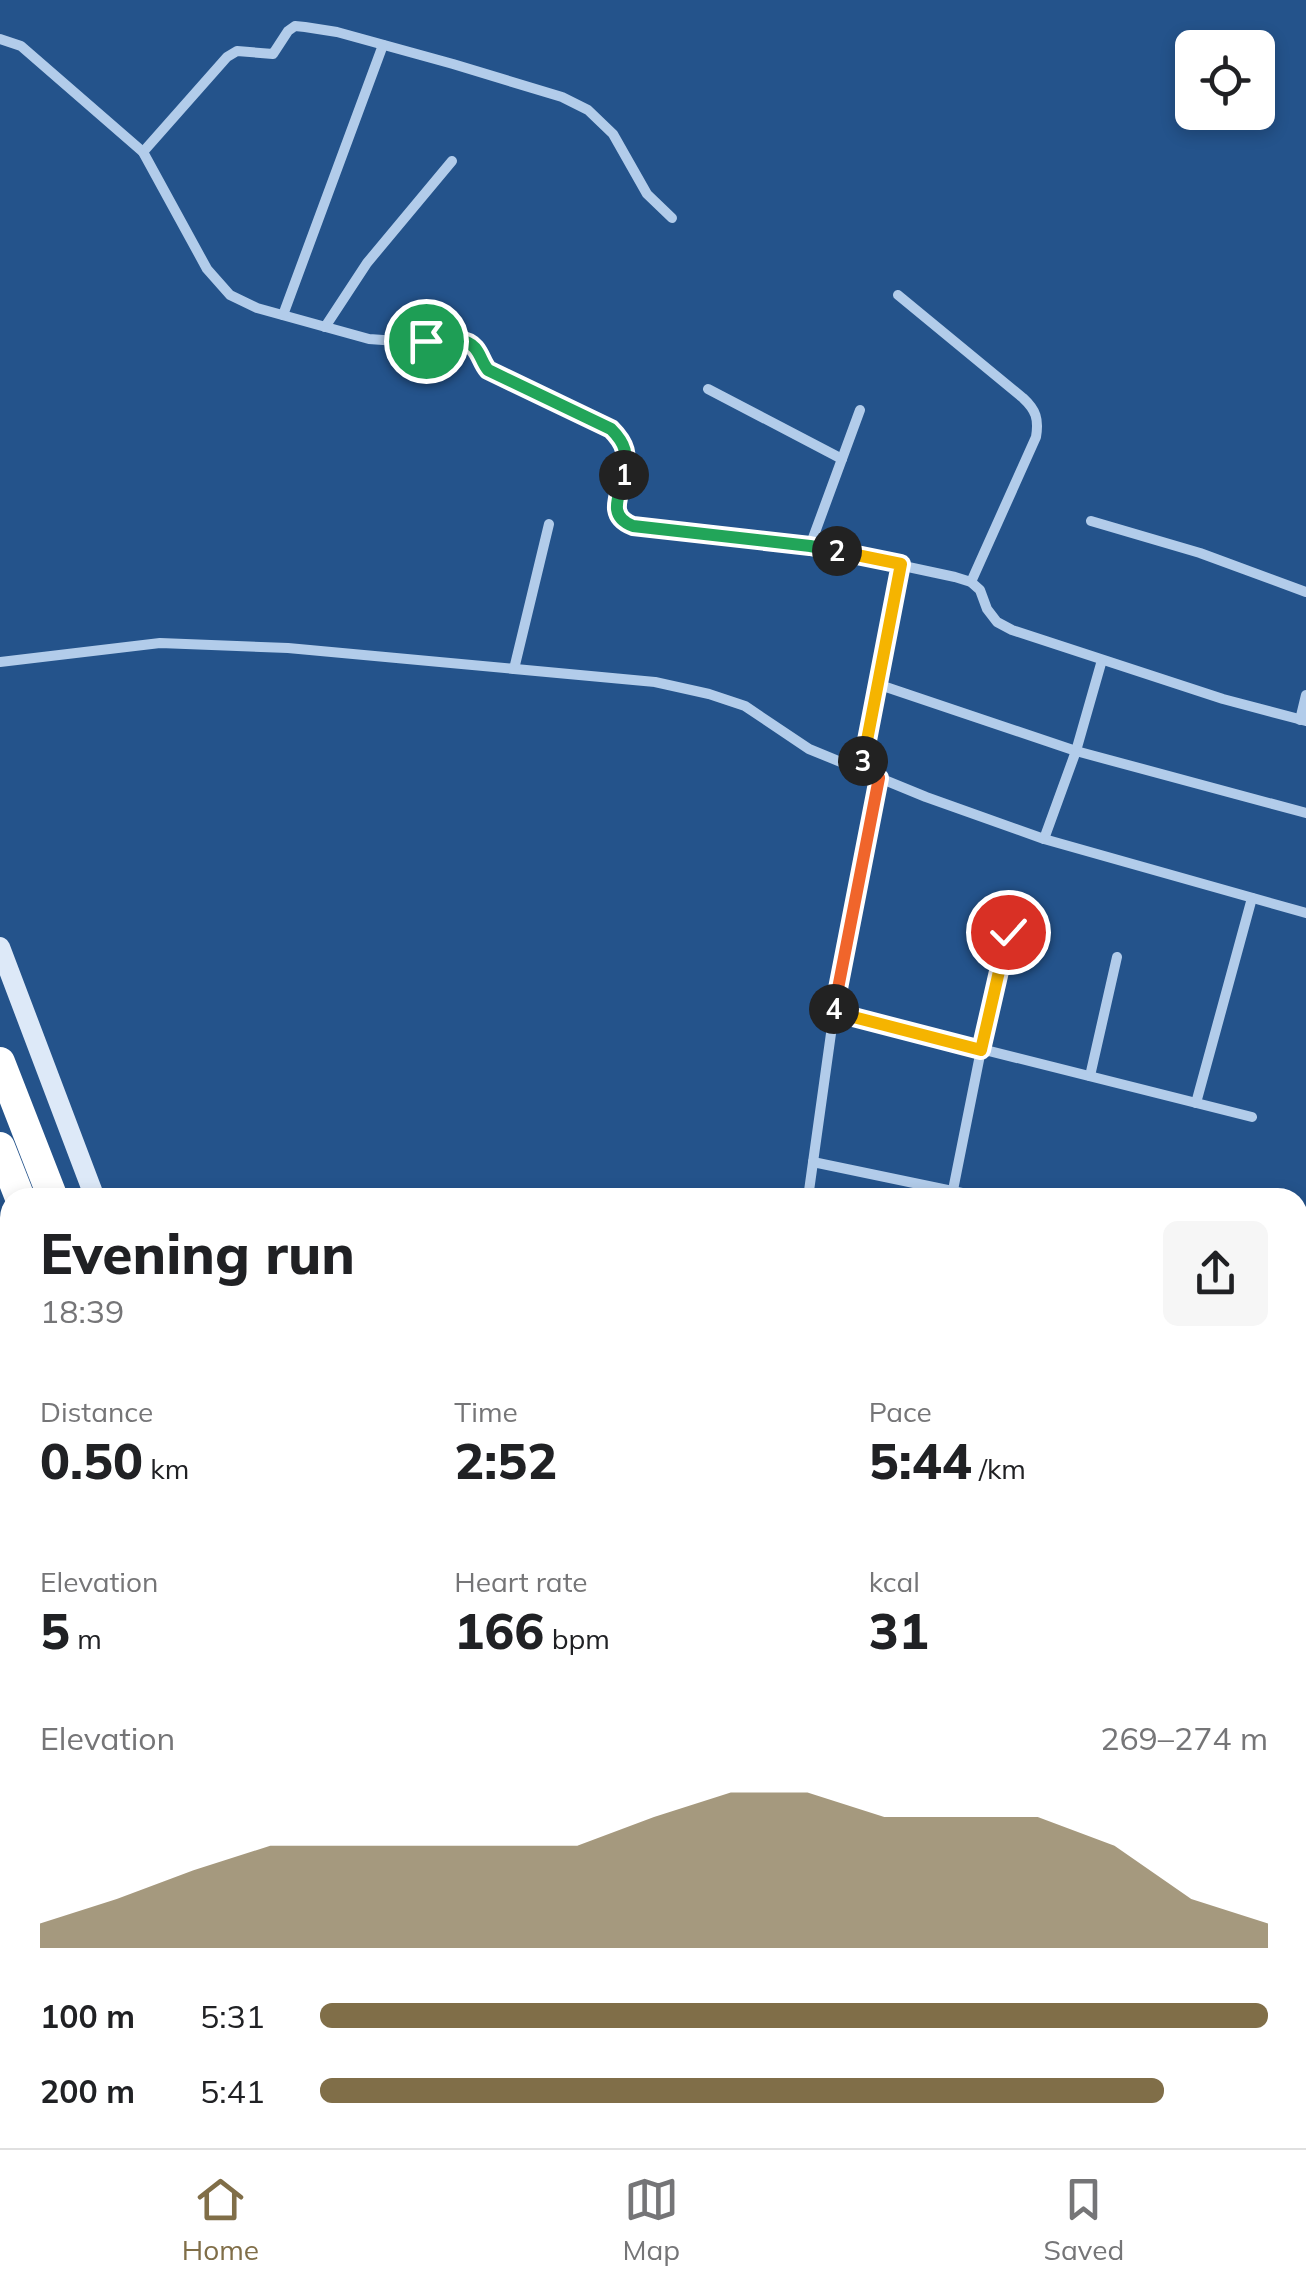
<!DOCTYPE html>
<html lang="en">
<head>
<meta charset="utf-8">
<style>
  :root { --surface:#fff; --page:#f6f6f6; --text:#202124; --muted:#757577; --line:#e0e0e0; --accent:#806e48 }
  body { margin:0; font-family:Mulish,sans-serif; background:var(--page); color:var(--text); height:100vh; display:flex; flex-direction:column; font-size:38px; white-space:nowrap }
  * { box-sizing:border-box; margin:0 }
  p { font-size:32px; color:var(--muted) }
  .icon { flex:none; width:55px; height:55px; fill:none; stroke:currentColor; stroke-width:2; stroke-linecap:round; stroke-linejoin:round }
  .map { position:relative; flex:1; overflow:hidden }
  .side { position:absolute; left:0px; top:1188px; width:1308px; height:962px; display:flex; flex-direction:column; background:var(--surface); border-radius:30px 30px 0 0; box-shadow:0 5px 15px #0003 }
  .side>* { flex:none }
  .fabs { position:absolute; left:1175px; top:30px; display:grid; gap:20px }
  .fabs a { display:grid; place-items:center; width:100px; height:100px; border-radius:15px; background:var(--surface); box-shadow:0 5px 15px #0003; font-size:50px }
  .pin { position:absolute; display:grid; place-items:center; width:85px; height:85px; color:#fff; margin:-42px; border:5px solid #fff; border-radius:50%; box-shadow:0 2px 10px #0007 }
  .km { position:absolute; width:50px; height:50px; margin:-25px; border-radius:50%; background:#222; color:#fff; font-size:28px; line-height:50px; text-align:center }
  .round { display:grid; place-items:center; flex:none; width:105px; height:105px; border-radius:15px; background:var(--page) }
  .headline { display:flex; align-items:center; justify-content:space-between; height:170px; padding:0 40px }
  h1 { font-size:55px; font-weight:800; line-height:75px }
  .metrics { display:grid; grid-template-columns:repeat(3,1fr); gap:15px; height:170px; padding:10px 40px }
  .metrics div { display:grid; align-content:center }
  .metrics b { font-size:50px; font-weight:800 }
  .metrics small { font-size:28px; font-weight:400 }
  .metrics p { font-size:28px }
  .chart { height:280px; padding:20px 40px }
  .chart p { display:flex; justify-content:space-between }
  .chart svg { width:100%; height:180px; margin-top:10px; fill:var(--accent); opacity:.7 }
  ul { padding:0 40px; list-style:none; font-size:32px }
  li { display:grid; grid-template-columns:160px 120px 1fr; align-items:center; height:75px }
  li i { height:25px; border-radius:12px; background:var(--accent) }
  .tabs { display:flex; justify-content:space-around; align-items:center; height:140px; border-top:2px solid var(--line); background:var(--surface); font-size:28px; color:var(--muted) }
  .tabs a { display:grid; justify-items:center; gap:5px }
  .tabs .current { color:var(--accent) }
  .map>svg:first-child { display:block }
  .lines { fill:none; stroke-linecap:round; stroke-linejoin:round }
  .street { stroke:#b2ccea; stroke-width:10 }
  .secondary { stroke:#dde9f8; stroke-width:20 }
  .highway { stroke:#fff; stroke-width:30 }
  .split-1-casing { stroke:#fff; stroke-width:20 }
  .split-2-casing { stroke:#fff; stroke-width:20 }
  .split-3-casing { stroke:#fff; stroke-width:20 }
  .split-4-casing { stroke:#fff; stroke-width:20 }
  .split-5-casing { stroke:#fff; stroke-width:20 }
  .split-1 { stroke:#22a559; stroke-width:12 }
  .split-2 { stroke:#22a559; stroke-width:12 }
  .split-3 { stroke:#f5b400; stroke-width:12 }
  .split-4 { stroke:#f0652b; stroke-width:12 }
  .split-5 { stroke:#f5b400; stroke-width:12 }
</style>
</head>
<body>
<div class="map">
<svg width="1306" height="2148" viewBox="0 0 1306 2148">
  <rect width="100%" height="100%" fill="#24538b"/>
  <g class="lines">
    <g class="street">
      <path d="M0,39L21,46L143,152L207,269L230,295L257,308L369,339L397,341L462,340C480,347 476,358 489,369L611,429C616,435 623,440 625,448C631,467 610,505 619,519C622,523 628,525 633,526L810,546L955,577L971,582L980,590L987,609L997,622L1012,630L1223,699L1306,721"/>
      <path d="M143,152L227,57L237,51L273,54L288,31L295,26L305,27L337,32L453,64L562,97L588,110L613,134L647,194L672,218"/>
      <path d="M898,295L1023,398C1036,410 1039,419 1036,437L971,582"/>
      <path d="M283,315L383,45"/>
      <path d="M325,327L367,263L452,161"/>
      <path d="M708,389L842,459"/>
      <path d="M1091,521L1200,553L1306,592"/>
      <path d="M810,546L860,410"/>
      <path d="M0,662L160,643L288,648L655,682L709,694L745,706L809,749L926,797L1044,839L1306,913"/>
      <path d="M514,669L549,524"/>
      <path d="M880,685L1076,751L1306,813"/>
      <path d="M1300,720L1306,695"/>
      <path d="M861,772L880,685L901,564"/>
      <path d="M1044,839L1076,751L1102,660"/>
      <path d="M834,1012L1252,1117"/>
      <path d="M1090,1076L1117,957"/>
      <path d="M1196,1103L1252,898"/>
      <path d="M813,1162L986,1198"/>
      <path d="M953,1190L981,1050L1008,932"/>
      <path d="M808,1198L834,1012L879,778"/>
      <path d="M0,1441L10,1445"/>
      <path d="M1298,1517L1306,1505"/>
      <path d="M1298,2000L1306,1992"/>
      <path d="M1267,2140L1274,2148"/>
      <path d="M943,2148L946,2140"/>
      <path d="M1044,2148L1052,2140"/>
    </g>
    <g class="secondary">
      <path d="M0,947L95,1198"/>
      <path d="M0,1236L10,1262"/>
      <path d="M344,2140L348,2148"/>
      <path d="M463,2140L466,2148"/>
    </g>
    <g class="highway">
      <path d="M0,1062L53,1198"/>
      <path d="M0,1147L20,1198"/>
      <path d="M394,2140L397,2148"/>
      <path d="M426,2140L429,2148"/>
    </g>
  </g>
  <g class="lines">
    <defs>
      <path id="split-1" d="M426,341C441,341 464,335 475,348C481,355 482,363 488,370L611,429C626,444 628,454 624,475"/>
      <path id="split-2" d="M624,475C619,497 607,516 633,526L810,546L837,551"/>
      <path id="split-3" d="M837,551L901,564L863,761"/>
      <path id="split-4" d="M834,1009L879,778L861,772L863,761"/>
      <path id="split-5" d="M834,1009V1012L981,1050L1008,932"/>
    </defs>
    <use href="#split-1" class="split-1-casing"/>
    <use href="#split-2" class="split-2-casing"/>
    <use href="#split-3" class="split-3-casing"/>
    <use href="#split-4" class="split-4-casing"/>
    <use href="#split-5" class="split-5-casing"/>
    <use href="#split-1" class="split-1"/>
    <use href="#split-2" class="split-2"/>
    <use href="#split-3" class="split-3"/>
    <use href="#split-4" class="split-4"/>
    <use href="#split-5" class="split-5"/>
  </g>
</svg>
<div class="fabs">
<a><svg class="icon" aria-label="locate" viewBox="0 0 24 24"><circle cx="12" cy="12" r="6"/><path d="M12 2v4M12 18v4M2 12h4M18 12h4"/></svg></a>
</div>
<div class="pin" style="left:426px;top:341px;background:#1e9e55"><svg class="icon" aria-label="arrive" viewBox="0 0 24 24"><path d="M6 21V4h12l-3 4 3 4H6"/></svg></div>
<div class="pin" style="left:1008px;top:932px;background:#d93025"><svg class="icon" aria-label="check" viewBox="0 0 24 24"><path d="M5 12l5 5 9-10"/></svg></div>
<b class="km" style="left:624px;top:475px">1</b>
<b class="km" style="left:837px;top:551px">2</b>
<b class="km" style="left:863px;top:761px">3</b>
<b class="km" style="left:834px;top:1009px">4</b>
<section class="side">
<div class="headline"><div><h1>Evening run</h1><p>18:39</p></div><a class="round"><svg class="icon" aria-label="share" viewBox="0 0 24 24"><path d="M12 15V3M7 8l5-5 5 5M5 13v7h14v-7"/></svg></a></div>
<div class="metrics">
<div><p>Distance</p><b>0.50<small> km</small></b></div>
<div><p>Time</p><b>2:52</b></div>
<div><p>Pace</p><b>5:44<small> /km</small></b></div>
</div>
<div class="metrics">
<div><p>Elevation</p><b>5<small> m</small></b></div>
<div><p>Heart rate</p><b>166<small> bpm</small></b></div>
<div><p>kcal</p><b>31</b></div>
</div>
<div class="chart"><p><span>Elevation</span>269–274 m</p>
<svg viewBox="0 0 160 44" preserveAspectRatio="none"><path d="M0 44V38L10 32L20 25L30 19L40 19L50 19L60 19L70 19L80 12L90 6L100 6L110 12L120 12L130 12L140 19L150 32L160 38V44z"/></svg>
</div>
<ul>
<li><b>100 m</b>5:31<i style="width:100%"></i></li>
<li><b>200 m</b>5:41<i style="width:89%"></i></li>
</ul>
</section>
</div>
<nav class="tabs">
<a class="current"><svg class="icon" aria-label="home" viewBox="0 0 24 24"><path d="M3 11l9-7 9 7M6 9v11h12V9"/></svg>Home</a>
<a><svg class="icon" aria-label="map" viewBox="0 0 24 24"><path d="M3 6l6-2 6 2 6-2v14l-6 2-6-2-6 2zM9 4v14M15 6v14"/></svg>Map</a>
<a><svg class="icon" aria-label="saved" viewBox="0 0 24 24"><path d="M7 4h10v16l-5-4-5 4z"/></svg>Saved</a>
</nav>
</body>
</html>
